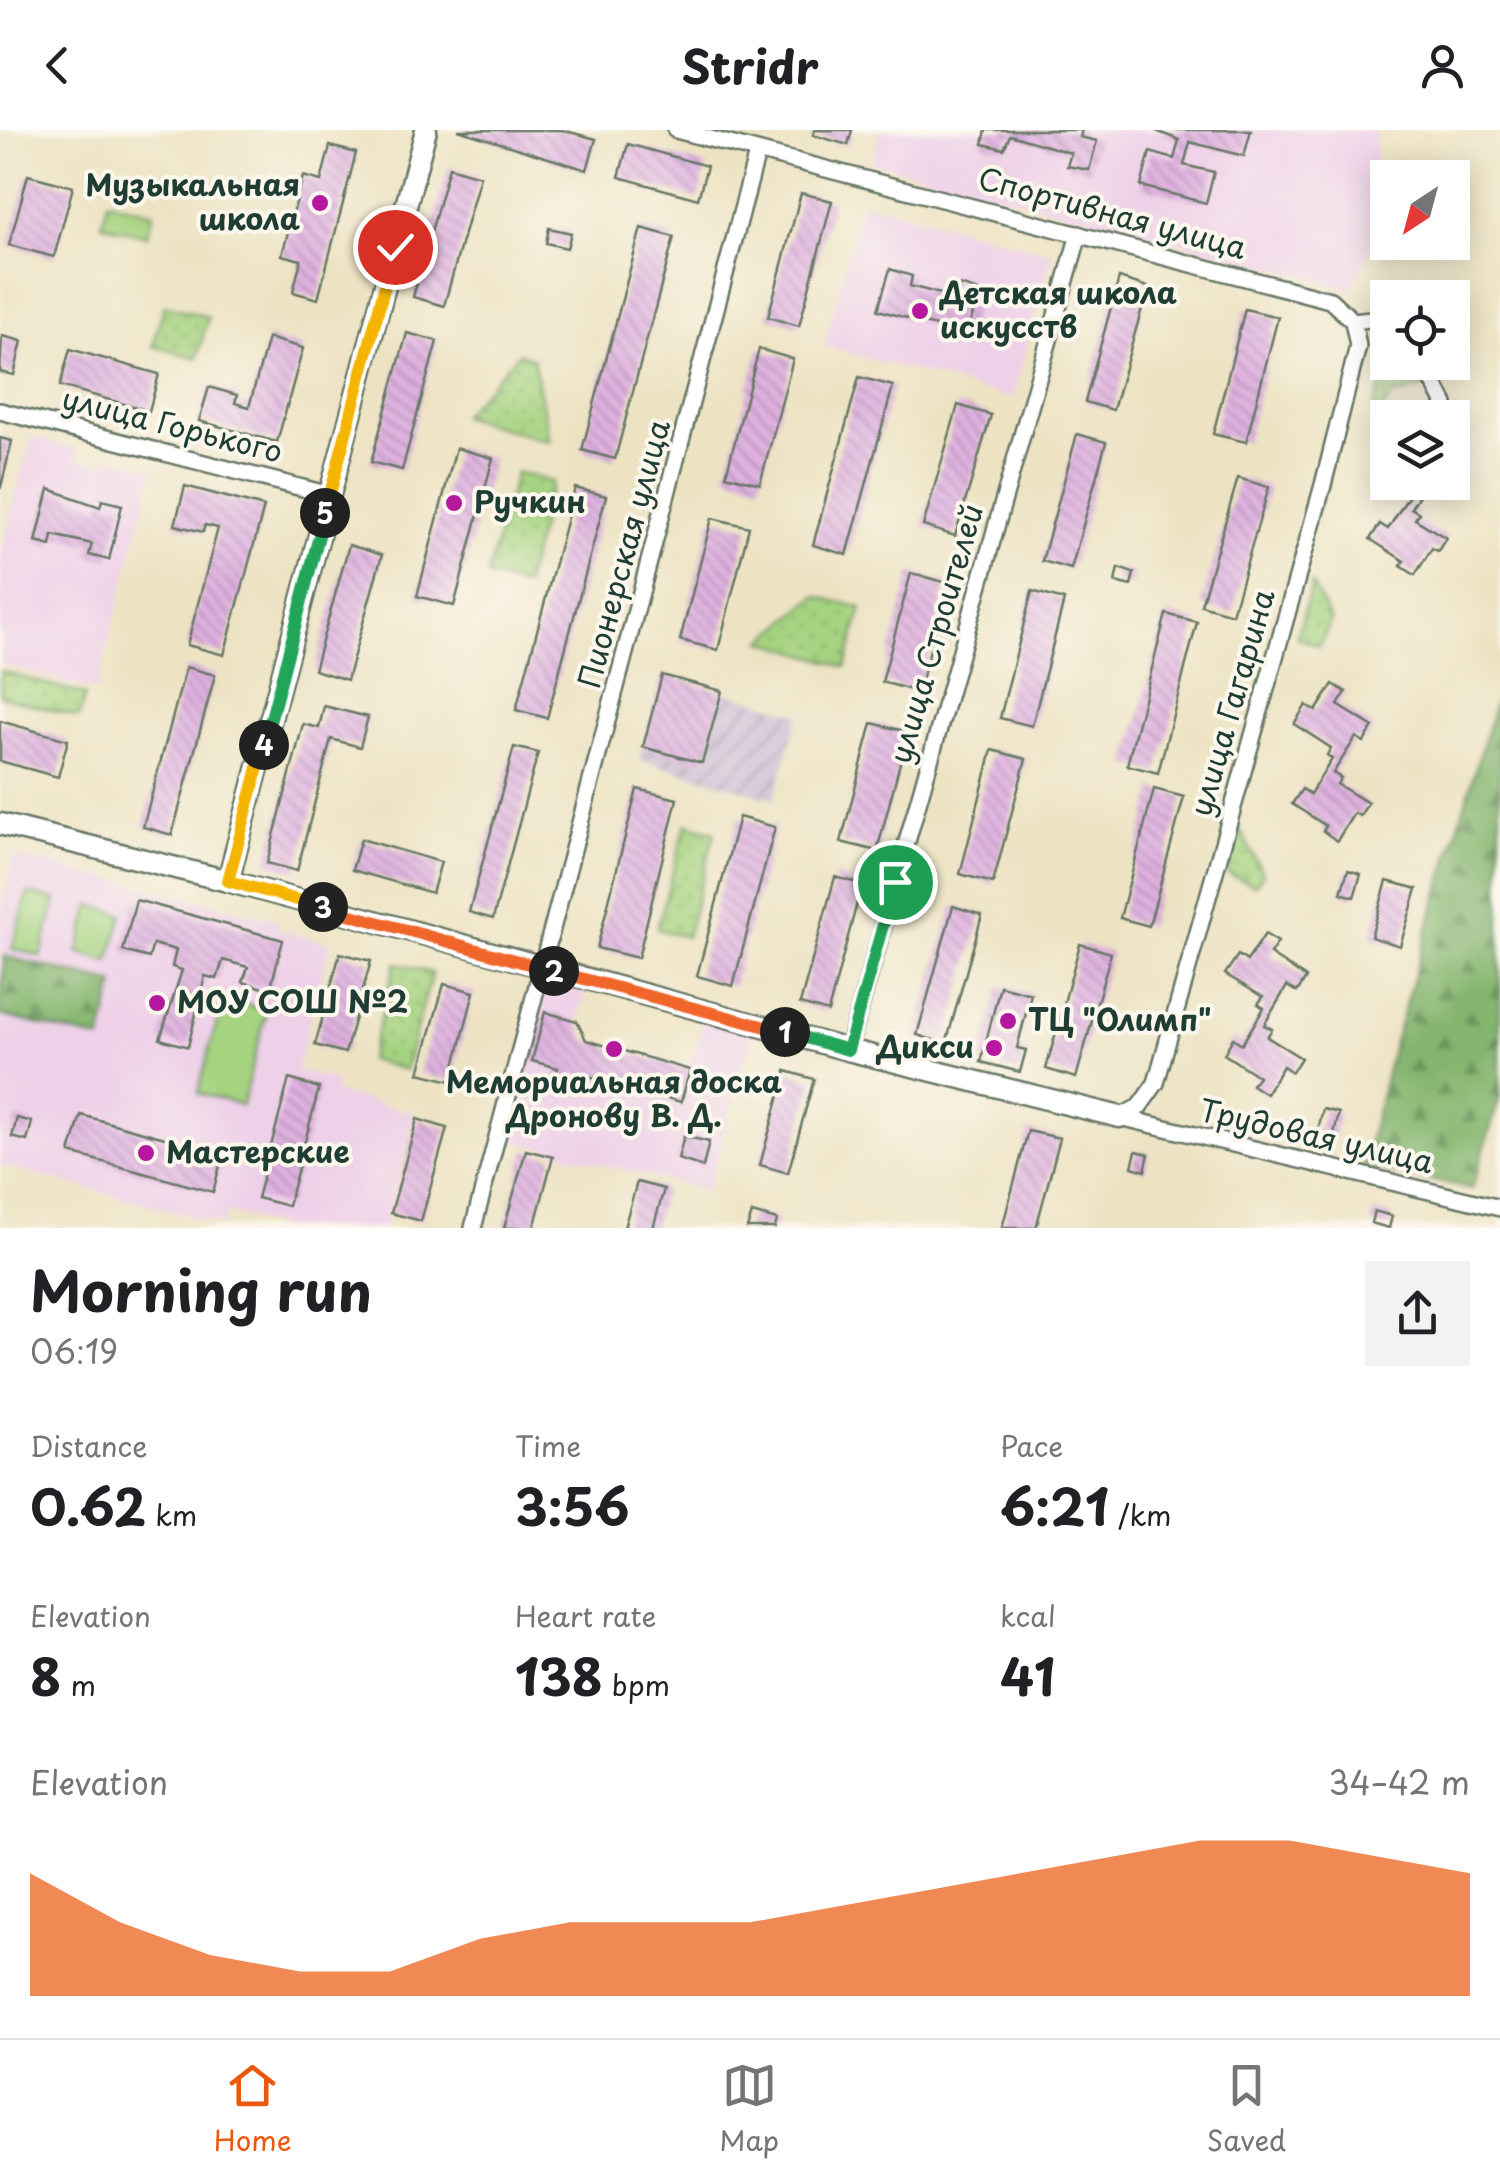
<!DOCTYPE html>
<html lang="en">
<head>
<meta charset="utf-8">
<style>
  :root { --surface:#fff; --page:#f2f2f2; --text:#202124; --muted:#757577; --line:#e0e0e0; --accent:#ea580c }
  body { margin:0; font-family:"Playpen Sans",sans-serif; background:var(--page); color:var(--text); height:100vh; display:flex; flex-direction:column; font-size:38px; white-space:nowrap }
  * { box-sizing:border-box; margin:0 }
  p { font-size:32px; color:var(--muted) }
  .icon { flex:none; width:55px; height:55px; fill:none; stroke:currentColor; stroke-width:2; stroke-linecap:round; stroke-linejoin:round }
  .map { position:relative; height:1098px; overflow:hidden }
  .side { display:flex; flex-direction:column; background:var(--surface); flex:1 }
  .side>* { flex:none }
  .needle { width:65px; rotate:216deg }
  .buttons { position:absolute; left:1370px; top:30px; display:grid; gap:20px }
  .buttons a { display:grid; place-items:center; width:100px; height:100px; border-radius:0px; background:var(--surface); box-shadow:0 5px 25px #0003; font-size:50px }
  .pin { position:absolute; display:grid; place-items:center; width:85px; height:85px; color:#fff; margin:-42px; border:5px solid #fff; border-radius:50%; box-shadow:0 2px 10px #0007 }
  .km { position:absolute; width:50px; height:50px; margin:-25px; border-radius:50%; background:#222; color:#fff; font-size:28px; line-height:50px; text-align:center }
  .round { display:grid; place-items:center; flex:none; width:105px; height:105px; border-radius:0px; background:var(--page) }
  .overview { display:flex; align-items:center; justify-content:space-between; height:170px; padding:0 30px }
  h1 { font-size:55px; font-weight:700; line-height:75px }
  .metrics { display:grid; grid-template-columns:repeat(3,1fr); gap:15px; height:170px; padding:10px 30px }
  .metrics div { display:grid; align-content:center }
  .metrics b { font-size:50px; font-weight:700 }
  .metrics small { font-size:28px; font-weight:400 }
  .metrics p { font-size:28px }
  .chart { height:280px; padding:20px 30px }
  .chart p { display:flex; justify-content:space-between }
  .chart svg { width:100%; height:180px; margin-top:10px; fill:var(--accent); opacity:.7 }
  header { display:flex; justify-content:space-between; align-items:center; height:130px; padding:0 30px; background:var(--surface); font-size:45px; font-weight:700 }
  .tab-bar { display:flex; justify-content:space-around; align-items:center; height:140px; border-top:2px solid var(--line); background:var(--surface); font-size:28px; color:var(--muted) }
  .tab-bar a { display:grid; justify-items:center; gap:5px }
  .tab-bar .current { color:var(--accent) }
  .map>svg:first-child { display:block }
  .built { fill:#eed0e8 }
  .industrial { fill:url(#industrial-furrows) }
  .forest { fill:url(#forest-firs); stroke:#527951; stroke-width:2.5 }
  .park { fill:url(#park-dots); stroke:#62885a; stroke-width:2.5 }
  .pitch { fill:#a6d380; stroke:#62885a; stroke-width:2.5 }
  .building { fill:url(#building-back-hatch) }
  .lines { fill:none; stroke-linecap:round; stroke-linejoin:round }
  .street-casing { stroke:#677766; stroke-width:20 }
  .secondary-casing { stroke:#677766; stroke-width:25 }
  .street { stroke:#fff; stroke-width:15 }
  .secondary { stroke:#fff; stroke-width:20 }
  .split-1-casing { stroke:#fff; stroke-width:20 }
  .split-2-casing { stroke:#fff; stroke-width:20 }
  .split-3-casing { stroke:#fff; stroke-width:20 }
  .split-4-casing { stroke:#fff; stroke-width:20 }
  .split-5-casing { stroke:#fff; stroke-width:20 }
  .split-6-casing { stroke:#fff; stroke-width:20 }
  .split-1 { stroke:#22a559; stroke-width:12 }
  .split-2 { stroke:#f0652b; stroke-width:12 }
  .split-3 { stroke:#f0652b; stroke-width:12 }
  .split-4 { stroke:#f5b400; stroke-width:12 }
  .split-5 { stroke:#22a559; stroke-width:12 }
  .split-6 { stroke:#f5b400; stroke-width:12 }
  .poi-dot { fill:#b5179e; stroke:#fbf7ec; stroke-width:4 }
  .labels { text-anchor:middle; stroke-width:8; stroke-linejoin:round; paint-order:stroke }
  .poi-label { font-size:30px; font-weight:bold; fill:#1f3d34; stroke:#fbf7ec; text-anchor:start }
  .street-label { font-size:30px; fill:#1f3d34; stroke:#fbf7ec }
</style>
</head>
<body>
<header><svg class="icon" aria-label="back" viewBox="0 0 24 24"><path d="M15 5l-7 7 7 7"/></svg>Stridr<svg class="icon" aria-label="person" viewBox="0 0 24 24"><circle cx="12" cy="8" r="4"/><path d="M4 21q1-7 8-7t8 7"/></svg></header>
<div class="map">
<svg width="1500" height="1098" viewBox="0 0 1500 1098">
  <defs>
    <pattern id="industrial-furrows" width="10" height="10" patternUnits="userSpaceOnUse" patternTransform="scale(2.5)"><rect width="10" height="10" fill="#ccbed4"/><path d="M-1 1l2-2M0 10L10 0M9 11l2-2" fill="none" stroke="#a59cad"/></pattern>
    <pattern id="forest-firs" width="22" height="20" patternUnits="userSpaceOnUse" patternTransform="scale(2.5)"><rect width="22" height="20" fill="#84b56e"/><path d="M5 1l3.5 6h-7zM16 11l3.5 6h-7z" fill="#6b945b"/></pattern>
    <pattern id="park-dots" width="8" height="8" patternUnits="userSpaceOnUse" patternTransform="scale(2.5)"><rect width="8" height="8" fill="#a6d380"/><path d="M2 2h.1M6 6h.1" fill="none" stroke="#8eb66f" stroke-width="1.8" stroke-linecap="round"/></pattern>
    <pattern id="building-back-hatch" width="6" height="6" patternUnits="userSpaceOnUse" patternTransform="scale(2.5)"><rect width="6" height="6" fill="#dfb1e0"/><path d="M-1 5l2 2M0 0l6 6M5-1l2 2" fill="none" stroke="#b491b6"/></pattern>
  </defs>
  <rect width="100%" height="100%" fill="#fbf7ec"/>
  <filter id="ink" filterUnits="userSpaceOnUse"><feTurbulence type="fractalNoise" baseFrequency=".01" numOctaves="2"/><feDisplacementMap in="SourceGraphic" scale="20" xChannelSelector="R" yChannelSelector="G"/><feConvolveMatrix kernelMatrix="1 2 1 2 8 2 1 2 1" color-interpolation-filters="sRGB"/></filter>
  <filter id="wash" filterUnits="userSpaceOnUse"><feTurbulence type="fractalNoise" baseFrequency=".0048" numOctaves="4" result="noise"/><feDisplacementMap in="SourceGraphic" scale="40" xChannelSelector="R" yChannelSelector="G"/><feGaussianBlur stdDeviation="2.25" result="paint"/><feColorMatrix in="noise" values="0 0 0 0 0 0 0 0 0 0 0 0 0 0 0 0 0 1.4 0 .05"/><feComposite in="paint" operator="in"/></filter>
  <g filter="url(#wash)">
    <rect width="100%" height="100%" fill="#ede3c3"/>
    <g class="built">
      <path d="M880,0H1376L1377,57L1371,119L1350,158L872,32Z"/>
      <path d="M862,72L1053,123L1012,269L824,216Z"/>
      <path d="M31,307L78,319L76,328L93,333L107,336L109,327L154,339L96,561L0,534V427Z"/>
      <path d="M14,726L278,790L277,799L331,813L296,940L337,951L334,962L415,983L384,1098H284L228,1082L224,1095L0,1035V786Z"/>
      <path d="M549,845L588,856L577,891L586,910L689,940L704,888L753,901L707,1061L503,1008Z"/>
    </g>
    <path class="industrial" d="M722,561L799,584L774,669L639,629L643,617L702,633Z"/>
    <g class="forest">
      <path d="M1500,557V966L1472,1059L1363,1036L1392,919Z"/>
      <path d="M4,826L115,854L101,910L0,885Z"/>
    </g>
    <g class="park">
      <path d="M164,175L208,187L197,228L153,216Z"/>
      <path d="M519,223L533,228L550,312L461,286Z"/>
      <path d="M1389,233L1412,244L1423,258L1392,266L1379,284L1373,280Z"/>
      <path d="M516,342L552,352L524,456L487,446Z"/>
      <path d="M1312,454L1331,491L1319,516L1297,507Z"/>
      <path d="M816,466L862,478L846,537L763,511Z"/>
      <path d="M0,541L85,565L79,587L0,566Z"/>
      <path d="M686,694L715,702L686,807L657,799Z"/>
      <path d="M1240,700L1263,744L1255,755L1226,743Z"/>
      <path d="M396,833L432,843L405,940L369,930Z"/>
    </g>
    <g class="pitch">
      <path d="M108,71L153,83L147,106L102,94Z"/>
      <path d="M28,763L56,770L41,826L12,819Z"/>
      <path d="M91,775L123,784L109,832L78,823Z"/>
      <path d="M223,868L267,880L242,975L198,963Z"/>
    </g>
    <g id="blocks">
      <g class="building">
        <path d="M458,0H562L596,9L587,40Z"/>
        <path d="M815,0H852L848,15L813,5Z"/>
        <path d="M986,0H1082L1080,7L1097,11L1089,40L1067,36L1071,23L1010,5L1004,19L983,14Z"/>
        <path d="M1154,0H1251L1244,26L1190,12L1184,35L1214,42L1206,73L1141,56L1150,22L1174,29L1179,10Z"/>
        <path d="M628,14L707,36L698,69L619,47Z"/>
        <path d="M330,16L356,23L318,169L293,162L301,130L282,125L303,46L321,51Z"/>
        <path d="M449,37L480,46L444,176L413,167Z"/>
        <path d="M28,45L73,57L54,127L9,115Z"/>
        <path d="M801,63L832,71L799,196L768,187Z"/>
        <path d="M549,98L571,103L567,118L546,113Z"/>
        <path d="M641,98L674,107L615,329L582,320Z"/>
        <path d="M890,139L912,146L910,156L956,168L960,155L979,161L967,205L878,180Z"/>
        <path d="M1119,148L1148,157L1113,280L1085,272Z"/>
        <path d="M1245,179L1278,187L1246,312L1213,304Z"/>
        <path d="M407,203L437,211L402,340L371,332Z"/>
        <path d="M2,206L22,211L14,245L0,242Z"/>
        <path d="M268,208L303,218L277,312L199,291L209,257L237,265L235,273L249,277Z"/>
        <path d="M70,219L159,244L149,281L60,256Z"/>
        <path d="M759,219L793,229L760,354L726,345Z"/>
        <path d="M859,247L893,256L847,425L813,415Z"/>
        <path d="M958,275L991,285L955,406L923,396Z"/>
        <path d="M1077,304L1106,312L1071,439L1042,431Z"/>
        <path d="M0,308L12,311L1,357L0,356Z"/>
        <path d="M1384,310L1388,312V339L1372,329Z"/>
        <path d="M456,318L493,328L454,476L417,466Z"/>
        <path d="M1238,348L1269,357L1232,484L1201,475Z"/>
        <path d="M1409,352H1427L1411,378L1419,383L1415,389L1446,408L1438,421L1432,418L1415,445L1401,436L1404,431L1370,409L1380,394L1388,399L1410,364L1405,360Z"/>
        <path d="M185,356L264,377L224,525L187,515L218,398L205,395L203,402L175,395Z"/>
        <path d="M575,358L606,366L547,588L516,580Z"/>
        <path d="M49,359L100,377L102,370L122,375L109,430L89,425L92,414L53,405L51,416L36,412Z"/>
        <path d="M712,388L749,397L718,520L680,510Z"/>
        <path d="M349,415L382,425L347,550L314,540Z"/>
        <path d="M1118,438L1134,443L1131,456L1115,452Z"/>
        <path d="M911,443L947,453L919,562L882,552Z"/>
        <path d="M1032,461L1064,470L1032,596L1000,588Z"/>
        <path d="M1166,484L1197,492L1158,643L1127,635Z"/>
        <path d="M186,537L215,545L172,705L143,697Z"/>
        <path d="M662,545L722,561L702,633L643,617Z"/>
        <path d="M1333,554L1346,562L1338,575L1373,597L1364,612L1356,607L1333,643L1341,648L1337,654L1368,673L1360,686L1354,683L1337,711L1323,701L1326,696L1292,674L1302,659L1310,664L1332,629L1327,625L1331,618L1294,594L1306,575L1316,581Z"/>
        <path d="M324,576L368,587L360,617L331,609L297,741L267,733L303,594L319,598Z"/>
        <path d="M0,591L68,610L58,647L0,631Z"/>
        <path d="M872,593L908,602L877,721L841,712Z"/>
        <path d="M514,617L538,623L493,789L469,782Z"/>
        <path d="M992,620L1026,629L993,753L960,744Z"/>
        <path d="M637,659L677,669L638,828L597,818Z"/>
        <path d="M1154,659L1184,667L1149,796L1120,788Z"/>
        <path d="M739,687L775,697L733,856L697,846Z"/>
        <path d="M361,709L441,732L432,763L352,740Z"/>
        <path d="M1348,740L1361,744L1354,767L1341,763Z"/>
        <path d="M835,747L862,754L828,882L800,874Z"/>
        <path d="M1387,751L1417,759L1400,816L1371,807Z"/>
        <path d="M136,770L283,810L270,860L243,852L248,837L223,830L217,849L205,846L188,917L160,909L182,840L172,837L176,820L153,814L149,828L123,821Z"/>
        <path d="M953,776L982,785L946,914L917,905Z"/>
        <path d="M1265,804L1278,812L1270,824L1306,848L1297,862L1287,856L1264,895L1272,899L1267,907L1301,928L1292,942L1283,936L1266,964L1252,955L1258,946L1224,924L1233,908L1242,914L1264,878L1258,874L1263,867L1225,844L1238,825L1247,831Z"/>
        <path d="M1080,814L1111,823L1076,948L1046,939Z"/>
        <path d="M340,823L371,831L345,923L315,915Z"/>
        <path d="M444,854L474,862L451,951L419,943Z"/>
        <path d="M1000,856L1031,864L1017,918L1026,920L1020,942L981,932Z"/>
        <path d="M545,882L577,891L586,910L690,940L681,972L577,943L573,957L555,952L558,938L532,931Z"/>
        <path d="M786,941L814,949L788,1043L760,1035Z"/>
        <path d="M289,949L319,958L288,1076L257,1068Z"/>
        <path d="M1323,979L1339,983L1333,1008L1317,1004Z"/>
        <path d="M81,985L223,1024L213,1062L70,1023Z"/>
        <path d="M17,988L32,992L27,1011L12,1007Z"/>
        <path d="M417,989L447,998L421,1091L391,1083Z"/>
        <path d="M1028,1001L1060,1008L1036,1098H1002Z"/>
        <path d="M684,1006L709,1012L703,1037L678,1029Z"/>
        <path d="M526,1020L553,1027L534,1098H504Z"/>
        <path d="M1136,1021L1149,1024L1145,1041L1132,1037Z"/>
        <path d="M637,1052L664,1059L653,1098H624Z"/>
        <path d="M1374,1081L1392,1086L1389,1098L1371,1093Z"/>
        <path d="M752,1083L777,1090L775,1098H747Z"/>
      </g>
    </g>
  </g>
  <g filter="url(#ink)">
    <use href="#blocks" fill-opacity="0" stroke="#677766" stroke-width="2.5"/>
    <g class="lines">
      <defs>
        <g id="street">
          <path d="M676,0L1330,170L1353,191"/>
          <path d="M1423,232L1445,274"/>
          <path d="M0,281L330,365"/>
          <path d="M848,920L1079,104"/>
          <path d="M1120,987L1139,977L1156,953L1323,355L1358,216L1353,191L1388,187"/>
          <path d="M1120,987L1500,1078"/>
          <path d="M473,1098L757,23"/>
        </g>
        <g id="secondary">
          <path d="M0,694L228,751L848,920L1120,987"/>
          <path d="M228,751L426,0"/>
        </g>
      </defs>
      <use href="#street" class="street-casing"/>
      <use href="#secondary" class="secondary-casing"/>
      <use href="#street" class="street"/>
      <use href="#secondary" class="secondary"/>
    </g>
  </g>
  <g class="lines" filter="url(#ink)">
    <defs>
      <path id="split-1" d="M785,902L848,920L895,752"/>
      <path id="split-2" d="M554,841L785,902"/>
      <path id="split-3" d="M323,777L554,841"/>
      <path id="split-4" d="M264,615L228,751L323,777"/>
      <path id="split-5" d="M264,615L325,383"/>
      <path id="split-6" d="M325,383L395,117"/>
    </defs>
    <use href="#split-1" class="split-1-casing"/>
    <use href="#split-2" class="split-2-casing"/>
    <use href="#split-3" class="split-3-casing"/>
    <use href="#split-4" class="split-4-casing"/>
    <use href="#split-5" class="split-5-casing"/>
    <use href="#split-6" class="split-6-casing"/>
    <use href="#split-1" class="split-1"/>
    <use href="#split-2" class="split-2"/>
    <use href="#split-3" class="split-3"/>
    <use href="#split-4" class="split-4"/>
    <use href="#split-5" class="split-5"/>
    <use href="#split-6" class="split-6"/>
  </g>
  <g class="poi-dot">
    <circle cx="320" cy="73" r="10"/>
    <circle cx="920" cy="181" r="10"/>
    <circle cx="454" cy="373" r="10"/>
    <circle cx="157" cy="873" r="10"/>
    <circle cx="1008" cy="891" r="10"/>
    <circle cx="994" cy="918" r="10"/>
    <circle cx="614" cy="919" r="10"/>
    <circle cx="146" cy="1023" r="10"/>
  </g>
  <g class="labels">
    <g class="poi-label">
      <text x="300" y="66" text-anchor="end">Музыкальная<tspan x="300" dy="34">школа</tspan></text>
      <text x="940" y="174">Детская школа<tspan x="940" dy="34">искусств</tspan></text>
      <text x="474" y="383">Ручкин</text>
      <text x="177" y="883">МОУ СОШ №2</text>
      <text x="1028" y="901">ТЦ "Олимп"</text>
      <text x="974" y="928" text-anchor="end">Дикси</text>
      <text x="614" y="963" text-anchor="middle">Мемориальная доска<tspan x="614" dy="34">Дронову В. Д.</tspan></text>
      <text x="166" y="1033">Мастерские</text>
    </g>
    <g class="street-label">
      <text transform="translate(1112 84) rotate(15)" y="10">Спортивная улица</text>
      <text transform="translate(172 296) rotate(14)" y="10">улица Горького</text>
      <text transform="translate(625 424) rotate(-75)" y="10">Пионерская улица</text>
      <text transform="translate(937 504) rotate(-74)" y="10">улица Строителей</text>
      <text transform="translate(1233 573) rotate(-74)" y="10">улица Гагарина</text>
      <text transform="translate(1316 1007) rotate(13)" y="10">Трудовая улица</text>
    </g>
  </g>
</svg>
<div class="buttons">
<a><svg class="needle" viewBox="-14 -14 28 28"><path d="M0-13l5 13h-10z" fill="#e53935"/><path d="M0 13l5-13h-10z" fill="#757577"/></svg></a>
<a><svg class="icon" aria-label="locate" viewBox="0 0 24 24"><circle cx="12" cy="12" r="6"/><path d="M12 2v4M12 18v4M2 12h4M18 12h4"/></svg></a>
<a><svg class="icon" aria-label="layers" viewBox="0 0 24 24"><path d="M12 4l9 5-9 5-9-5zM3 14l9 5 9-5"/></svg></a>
</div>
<div class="pin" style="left:895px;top:752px;background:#1e9e55"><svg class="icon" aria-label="arrive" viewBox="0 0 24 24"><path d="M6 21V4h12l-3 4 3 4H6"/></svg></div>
<div class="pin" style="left:395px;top:117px;background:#d93025"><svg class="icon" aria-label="check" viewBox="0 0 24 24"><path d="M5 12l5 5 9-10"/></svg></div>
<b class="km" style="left:785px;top:902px">1</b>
<b class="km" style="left:554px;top:841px">2</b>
<b class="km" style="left:323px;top:777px">3</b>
<b class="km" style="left:264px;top:615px">4</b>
<b class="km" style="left:325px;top:383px">5</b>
</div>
<section class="side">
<div class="overview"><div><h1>Morning run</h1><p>06:19</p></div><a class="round"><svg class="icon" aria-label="share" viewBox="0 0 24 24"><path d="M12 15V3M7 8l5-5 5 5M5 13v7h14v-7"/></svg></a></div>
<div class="metrics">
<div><p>Distance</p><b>0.62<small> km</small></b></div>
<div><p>Time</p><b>3:56</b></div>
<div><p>Pace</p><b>6:21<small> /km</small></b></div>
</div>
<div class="metrics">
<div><p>Elevation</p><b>8<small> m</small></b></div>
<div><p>Heart rate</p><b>138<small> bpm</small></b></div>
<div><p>kcal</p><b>41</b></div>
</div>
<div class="chart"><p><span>Elevation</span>34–42 m</p>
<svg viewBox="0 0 160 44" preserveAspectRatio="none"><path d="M0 44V14L10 26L20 34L30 38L40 38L50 30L60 26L70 26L80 26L90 22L100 18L110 14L120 10L130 6L140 6L150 10L160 14V44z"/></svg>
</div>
</section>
<nav class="tab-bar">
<a class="current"><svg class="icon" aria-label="home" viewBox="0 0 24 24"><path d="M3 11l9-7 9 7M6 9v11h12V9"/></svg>Home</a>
<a><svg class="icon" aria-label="map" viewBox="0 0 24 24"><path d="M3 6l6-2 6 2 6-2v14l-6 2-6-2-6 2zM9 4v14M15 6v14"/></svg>Map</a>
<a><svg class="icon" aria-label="saved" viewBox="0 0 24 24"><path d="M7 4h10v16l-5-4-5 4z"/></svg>Saved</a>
</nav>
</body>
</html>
